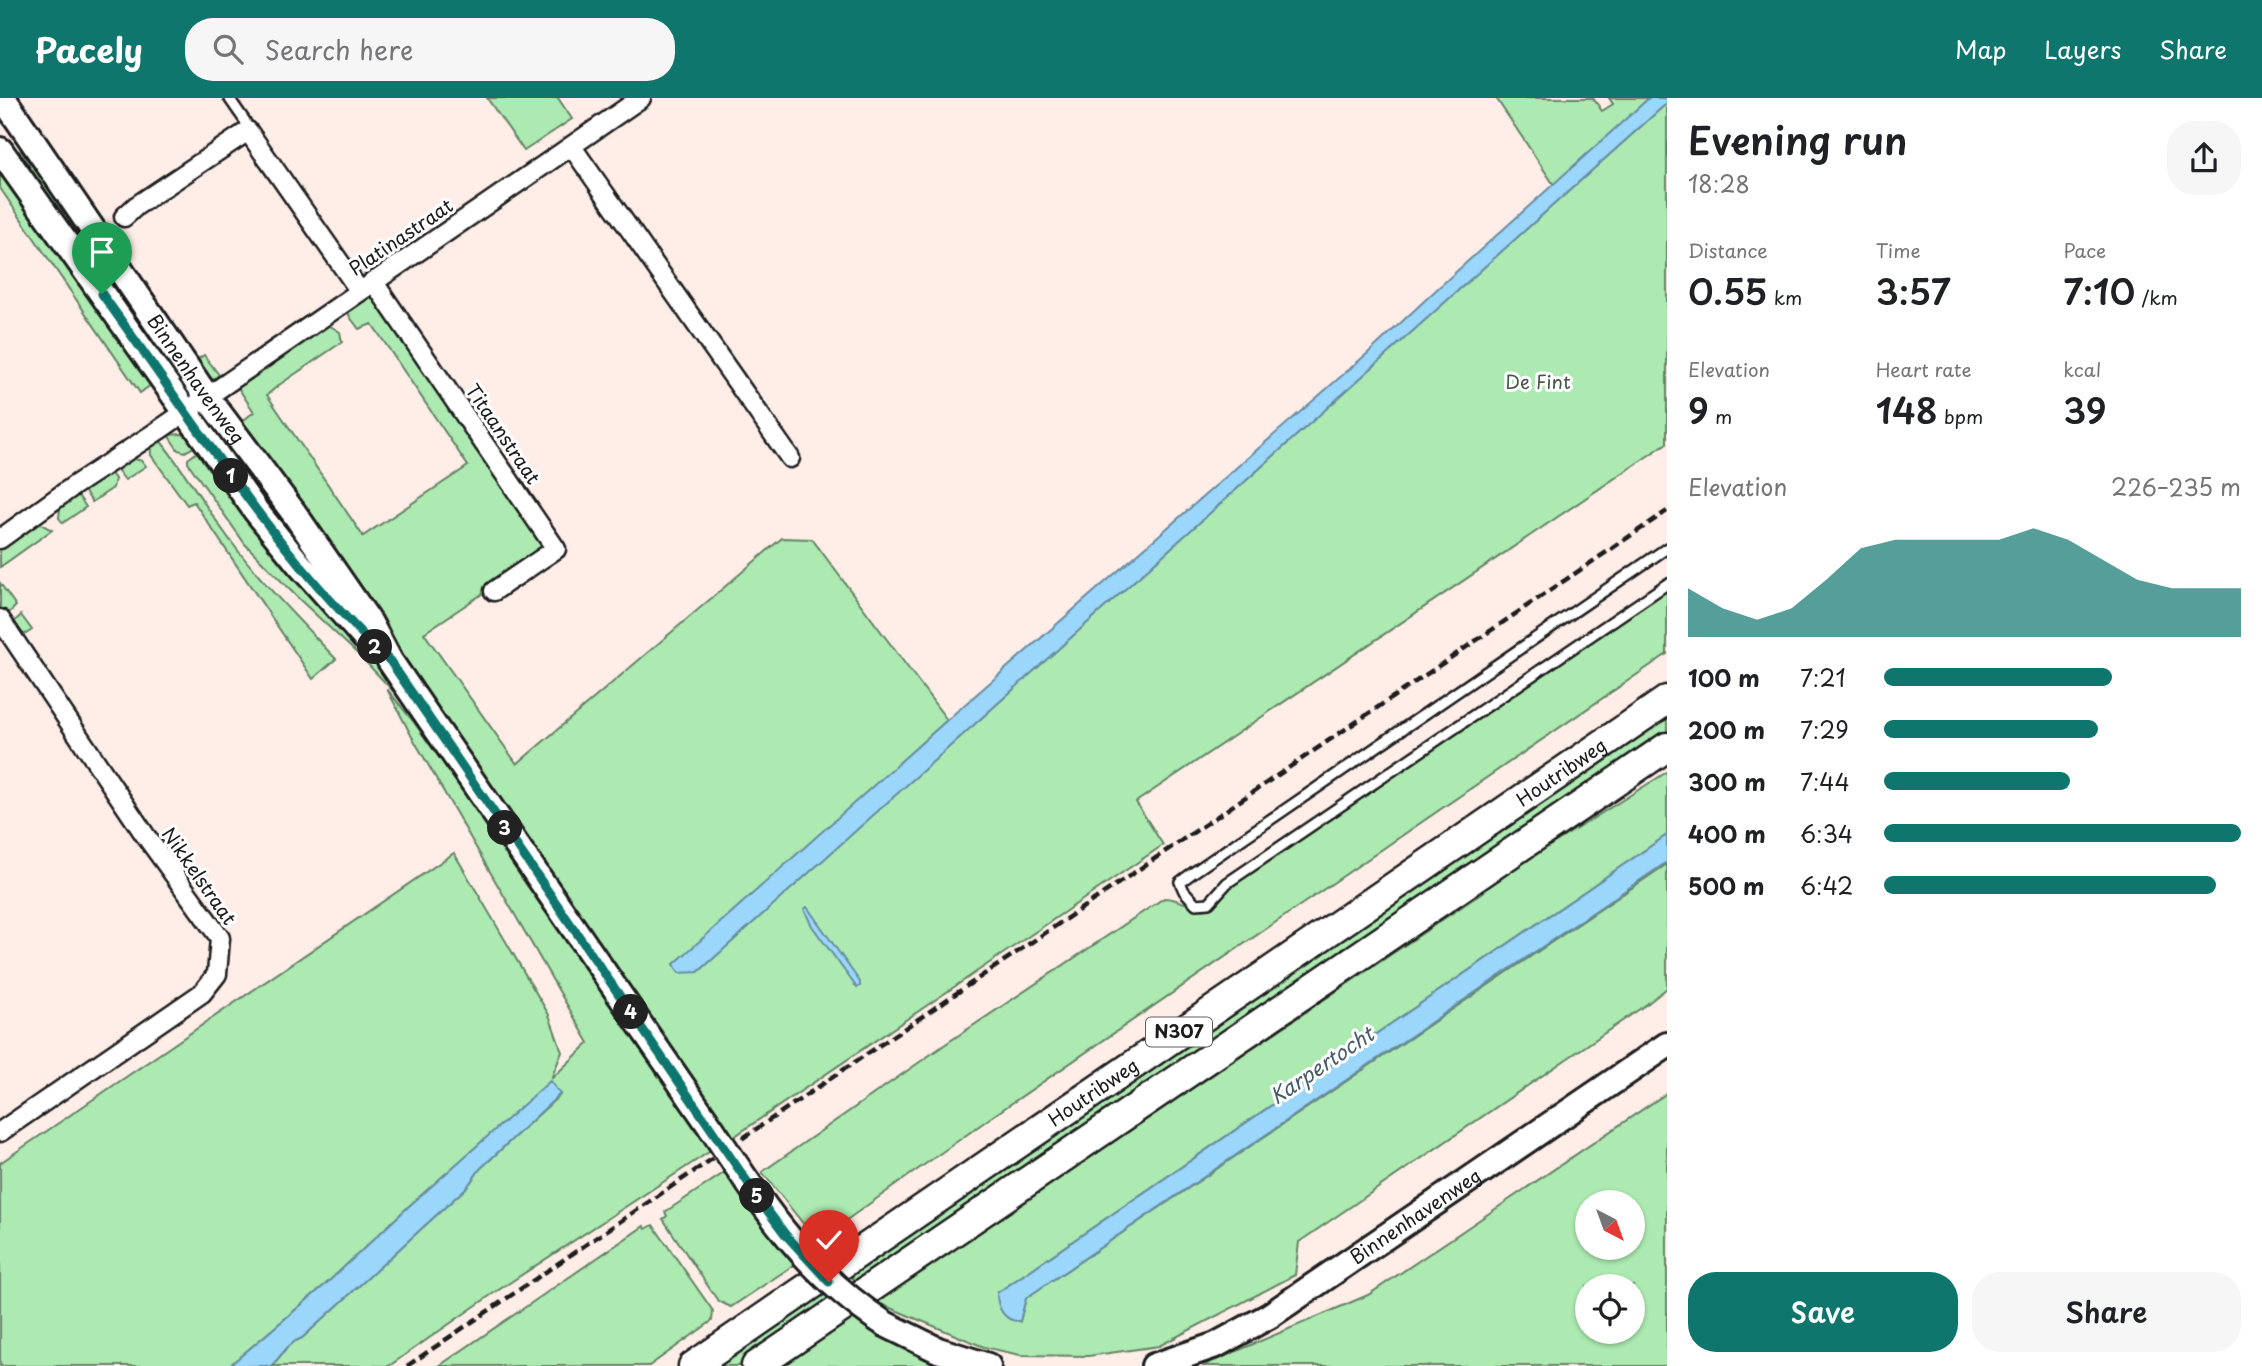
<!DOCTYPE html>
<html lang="en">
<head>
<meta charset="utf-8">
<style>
  :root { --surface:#fff; --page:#f6f6f6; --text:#202124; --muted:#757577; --accent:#0f766e }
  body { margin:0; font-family:"Playpen Sans",sans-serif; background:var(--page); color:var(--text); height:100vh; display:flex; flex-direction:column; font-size:26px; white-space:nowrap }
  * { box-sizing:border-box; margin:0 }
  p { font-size:23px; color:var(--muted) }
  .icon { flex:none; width:38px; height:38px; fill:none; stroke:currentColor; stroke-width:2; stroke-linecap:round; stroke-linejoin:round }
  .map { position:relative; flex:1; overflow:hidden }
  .panel { display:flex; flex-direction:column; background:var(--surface); width:595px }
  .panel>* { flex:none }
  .needle { width:46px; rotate:139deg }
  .fabs { position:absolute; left:1575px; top:1092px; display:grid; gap:14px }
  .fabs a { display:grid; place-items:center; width:70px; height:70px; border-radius:50%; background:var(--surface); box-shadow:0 2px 5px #0004; font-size:35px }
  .pin { position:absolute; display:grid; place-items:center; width:60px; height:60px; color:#fff; margin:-72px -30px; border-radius:50% 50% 50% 0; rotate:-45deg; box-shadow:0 0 7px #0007 }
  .pin .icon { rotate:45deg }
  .km { position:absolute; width:35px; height:35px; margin:-18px; border-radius:50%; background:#222; color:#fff; font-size:19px; line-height:35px; text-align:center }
  .round { display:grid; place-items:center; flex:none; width:74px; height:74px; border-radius:28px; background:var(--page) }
  .overview { display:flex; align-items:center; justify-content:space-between; height:119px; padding:0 21px }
  h1 { font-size:38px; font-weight:600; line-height:52px }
  .metrics { display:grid; grid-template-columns:repeat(3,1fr); gap:10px; height:119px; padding:7px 21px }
  .metrics div { display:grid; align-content:center }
  .metrics b { font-size:35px; font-weight:600 }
  .metrics small { font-size:19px; font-weight:400 }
  .metrics p { font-size:19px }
  .chart { height:196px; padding:14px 21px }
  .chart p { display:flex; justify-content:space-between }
  .chart svg { width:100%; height:126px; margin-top:7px; fill:var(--accent); opacity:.7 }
  .primary-button { display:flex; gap:14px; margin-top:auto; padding:14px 21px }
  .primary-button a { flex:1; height:80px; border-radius:28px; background:var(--accent); color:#fff; font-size:28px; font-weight:600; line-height:80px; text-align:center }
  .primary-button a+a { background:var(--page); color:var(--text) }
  ul { padding:0 21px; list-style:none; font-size:23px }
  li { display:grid; grid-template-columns:112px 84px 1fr; align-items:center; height:52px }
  li i { height:18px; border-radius:9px; background:var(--accent) }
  header { display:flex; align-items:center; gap:42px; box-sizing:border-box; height:98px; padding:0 35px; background:var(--accent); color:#fff }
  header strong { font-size:33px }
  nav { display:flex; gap:38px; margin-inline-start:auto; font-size:24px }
  .search { width:490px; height:63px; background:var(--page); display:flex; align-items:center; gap:18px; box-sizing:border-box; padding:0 24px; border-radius:28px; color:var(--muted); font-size:26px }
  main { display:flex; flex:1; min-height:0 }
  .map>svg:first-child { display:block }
  .green { fill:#aceab1; stroke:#648366; stroke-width:2; fill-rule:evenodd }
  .water { fill:#9ad7fb; stroke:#688ca2; stroke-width:2 }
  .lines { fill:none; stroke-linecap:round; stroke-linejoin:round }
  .service-casing { stroke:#1c1c1c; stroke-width:14 }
  .minor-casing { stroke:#1c1c1c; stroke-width:23 }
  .secondary-casing { stroke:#1c1c1c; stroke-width:30 }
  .primary-casing { stroke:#1c1c1c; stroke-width:33 }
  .service { stroke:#fff; stroke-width:9 }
  .minor { stroke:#fff; stroke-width:18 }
  .secondary { stroke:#fff; stroke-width:24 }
  .primary { stroke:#fff; stroke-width:28 }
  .rail { stroke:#1c1c1c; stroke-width:4.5; stroke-dasharray:10 5; stroke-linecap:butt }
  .secondary-bridge-casing { stroke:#1c1c1c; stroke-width:30; stroke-linecap:butt }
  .secondary-bridge { stroke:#fff; stroke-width:24 }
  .route-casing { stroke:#fff; stroke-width:14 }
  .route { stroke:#0f766e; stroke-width:9 }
  .labels { text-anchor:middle; stroke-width:6; stroke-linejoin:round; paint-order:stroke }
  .shield { fill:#fff; stroke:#606060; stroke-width:2 }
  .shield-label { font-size:18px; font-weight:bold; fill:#1c1c1c }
  .street-label { font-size:19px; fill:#1c1c1c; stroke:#fff }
  .park-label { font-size:19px; fill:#475a49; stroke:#fff }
  .water-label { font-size:21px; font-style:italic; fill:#485d6a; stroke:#fff }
</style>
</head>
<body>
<header>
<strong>Pacely</strong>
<div class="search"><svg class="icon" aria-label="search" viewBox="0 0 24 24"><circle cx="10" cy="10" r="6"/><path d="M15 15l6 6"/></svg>Search here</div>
<nav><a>Map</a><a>Layers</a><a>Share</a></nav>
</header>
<main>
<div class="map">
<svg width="1667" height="1268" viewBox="0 0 1667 1268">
  <rect width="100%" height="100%" fill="#ffede8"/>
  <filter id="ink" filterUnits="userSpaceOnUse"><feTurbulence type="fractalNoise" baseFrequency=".0143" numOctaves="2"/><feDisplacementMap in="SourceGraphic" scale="14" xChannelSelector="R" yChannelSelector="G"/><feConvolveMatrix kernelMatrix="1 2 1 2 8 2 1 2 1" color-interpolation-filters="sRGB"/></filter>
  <g filter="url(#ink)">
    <g class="green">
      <path d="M487,0H558L572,21L524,53Z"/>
      <path d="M1496,0H1593L1602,13L1613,6L1609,0H1649L1554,87Z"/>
      <path d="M1667,5V345L1136,704L1163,747L732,1040L236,328L254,314L237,288L327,226L340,234L342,244L279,287L267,297L363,438L468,368L372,226L359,231L350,219L347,212L374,194L546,447L488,492L424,535L517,666L782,440L812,441L947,622L675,866L698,874Z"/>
      <path d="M19,52L64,103L138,216C95,164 55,110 19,52Z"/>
      <path d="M0,61L155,284L140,295L0,90Z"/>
      <path d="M204,257L219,277L211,282L197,262Z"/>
      <path d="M182,336L187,338L196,348L185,354L178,352L168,337Z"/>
      <path d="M159,341C186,374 207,412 233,446C264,487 301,524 336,561L313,581L194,404L187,407L151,357C150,349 152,346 159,341Z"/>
      <path d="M200,352L234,400L383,571L429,637L392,592L363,561L298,500L245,446L188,365V361Z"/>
      <path d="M131,360L142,363L146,368L125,382L116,370Z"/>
      <path d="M110,374L115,381L113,390L92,404L84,392Z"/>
      <path d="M77,396L86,409L63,425L59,420L60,410Z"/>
      <path d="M39,425L52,432L0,469V449Z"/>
      <path d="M0,485L16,508L10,514H4L0,510Z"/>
      <path d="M1667,490V556L993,1018L817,1143L762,1074L947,945L1164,800C1180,800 1188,809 1204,812L1217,805L1229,788Z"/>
      <path d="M21,517L32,532L26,536L17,535L13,525Z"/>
      <path d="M387,591L413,623L620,911L712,1052L491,1197L389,1268H271C282,1258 287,1245 302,1240L467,1089L480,1071L560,997L550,984L408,1109L326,1186L229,1268H0V1065L454,755L549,917L562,954L551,981L589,945L411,637Z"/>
      <path d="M1667,617V639L860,1187L846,1174Z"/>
      <path d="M1667,674V737L997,1195L1020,1223L1026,1200L1667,766V890L1647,906L1299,1144L1295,1177L1159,1248L1088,1258L1020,1257L984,1249L876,1204L1482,795L1498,780Z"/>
      <path d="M1667,995V1268H1202L1368,1197ZM1587,1104H1633V1150H1587ZM1587,1188H1633V1234H1587Z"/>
      <path d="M727,1073L769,1135L794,1167L731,1209L718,1203L663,1121L667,1118L665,1114Z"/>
      <path d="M653,1127L713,1213L712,1223L649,1268H439L644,1128L646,1131Z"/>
      <path d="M819,1192L834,1205L740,1268H709Z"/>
      <path d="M853,1220L914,1253L957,1268H780Z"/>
    </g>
    <g class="water">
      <path d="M1649,0H1667V5L705,868L698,874L679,875L674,866L947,622L1377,247L1437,191Z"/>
      <path d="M1667,737V764L1026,1200L1020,1223C1004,1224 997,1209 997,1195Z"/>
      <path d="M807,809L860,884V888L857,890L812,828L804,811Z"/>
      <path d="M550,983L560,996L480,1071L467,1089L302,1240C287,1245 282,1258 271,1268H229L326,1186L408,1109Z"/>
    </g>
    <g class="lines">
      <defs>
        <g id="service">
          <path d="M229,0L245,23L248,33"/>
          <path d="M1667,450L1191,776L1180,784L1184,793L1196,806L1209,805L1227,785L1667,486"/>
        </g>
        <g id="minor">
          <path d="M572,49L790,360"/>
          <path d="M124,119L136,108L248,33L359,192"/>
          <path d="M373,183L556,451L494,493"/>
          <path d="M0,441L75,387L159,332L641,0"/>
          <path d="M0,521L145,737L220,840L217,876L202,895L0,1034"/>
        </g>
        <g id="secondary">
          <path id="s1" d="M3,0L207,299L294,415L370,525L390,563L431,623L712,1031"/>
          <path d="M0,52L256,413L299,466L364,539"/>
          <path d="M885,1226L938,1252L988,1268"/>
          <path id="s2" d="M1154,1268L1216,1247L1269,1218L1667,947"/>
        </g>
        <g id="primary">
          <path id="s3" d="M693,1268L1667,602"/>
          <path d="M756,1268L1667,649"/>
        </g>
      </defs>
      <use href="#service" class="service-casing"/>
      <use href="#minor" class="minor-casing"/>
      <use href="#secondary" class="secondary-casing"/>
      <use href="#primary" class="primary-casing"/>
      <use href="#service" class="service"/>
      <use href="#minor" class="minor"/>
      <use href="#secondary" class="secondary"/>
      <use href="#primary" class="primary"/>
      <path class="rail" d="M407,1268L1667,413"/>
      <defs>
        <path id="secondary-bridge" d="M712,1031C764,1109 804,1173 885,1226"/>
      </defs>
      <use href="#secondary-bridge" class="secondary-bridge-casing"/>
      <use href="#secondary-bridge" class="secondary-bridge"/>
    </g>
  </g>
  <g class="lines" filter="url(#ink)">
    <defs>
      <path id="route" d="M102,196C194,322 275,456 390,563L764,1108L785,1136L829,1184"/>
    </defs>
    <use href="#route" class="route-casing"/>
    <use href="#route" class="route"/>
  </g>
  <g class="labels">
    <rect class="shield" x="1146" y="919.5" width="66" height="29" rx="5"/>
    <g class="shield-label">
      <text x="1179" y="940">N307</text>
    </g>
    <g class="street-label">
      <text transform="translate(401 139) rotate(-34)" y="7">Platinastraat</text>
      <text dy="7" stroke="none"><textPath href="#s1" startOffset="341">Binnenhavenweg</textPath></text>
      <text transform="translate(503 336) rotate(56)" y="7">Titaanstraat</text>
      <text dy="7" stroke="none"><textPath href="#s3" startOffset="1052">Houtribweg</textPath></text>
      <text transform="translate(199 778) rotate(55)" y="7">Nikkelstraat</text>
      <text dy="7" stroke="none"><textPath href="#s3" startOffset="485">Houtribweg</textPath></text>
      <text dy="7" stroke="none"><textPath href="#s2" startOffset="303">Binnenhavenweg</textPath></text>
    </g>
    <g class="park-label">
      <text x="1538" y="291">De Fint</text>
    </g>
    <g class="water-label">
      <text transform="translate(1322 968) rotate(-34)" y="7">Karpertocht</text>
    </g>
  </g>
</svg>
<div class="fabs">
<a><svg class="needle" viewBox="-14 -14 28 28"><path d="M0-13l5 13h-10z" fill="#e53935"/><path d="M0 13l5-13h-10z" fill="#757577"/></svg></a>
<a><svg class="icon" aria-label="locate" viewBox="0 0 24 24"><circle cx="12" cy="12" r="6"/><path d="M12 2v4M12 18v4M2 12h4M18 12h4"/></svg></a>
</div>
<div class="pin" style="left:102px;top:196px;background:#1e9e55"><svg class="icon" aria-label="arrive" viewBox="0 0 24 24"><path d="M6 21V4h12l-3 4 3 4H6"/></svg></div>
<div class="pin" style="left:829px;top:1184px;background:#d93025"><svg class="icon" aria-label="check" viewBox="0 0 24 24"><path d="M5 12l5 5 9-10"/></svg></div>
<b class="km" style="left:231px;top:378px">1</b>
<b class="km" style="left:375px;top:549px">2</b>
<b class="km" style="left:505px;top:730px">3</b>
<b class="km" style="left:631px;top:914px">4</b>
<b class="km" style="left:757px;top:1098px">5</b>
</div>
<section class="panel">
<div class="overview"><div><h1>Evening run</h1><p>18:28</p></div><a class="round"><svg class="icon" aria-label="share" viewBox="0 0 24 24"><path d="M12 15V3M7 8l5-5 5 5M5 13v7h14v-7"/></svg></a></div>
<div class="metrics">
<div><p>Distance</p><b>0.55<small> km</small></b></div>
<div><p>Time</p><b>3:57</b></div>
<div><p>Pace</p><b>7:10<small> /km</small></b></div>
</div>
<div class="metrics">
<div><p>Elevation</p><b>9<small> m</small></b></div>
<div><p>Heart rate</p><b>148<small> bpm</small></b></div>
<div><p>kcal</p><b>39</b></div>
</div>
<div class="chart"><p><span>Elevation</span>226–235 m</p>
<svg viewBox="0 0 160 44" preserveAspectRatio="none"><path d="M0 44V27L10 34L20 38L30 34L40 24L50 13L60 10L70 10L80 10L90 10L100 6L110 10L120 17L130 24L140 27L150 27L160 27V44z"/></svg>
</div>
<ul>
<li><b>100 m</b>7:21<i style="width:64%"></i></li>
<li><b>200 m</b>7:29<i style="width:60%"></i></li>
<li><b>300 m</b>7:44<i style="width:52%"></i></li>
<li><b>400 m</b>6:34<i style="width:100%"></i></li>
<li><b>500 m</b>6:42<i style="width:93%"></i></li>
</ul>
<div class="primary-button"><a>Save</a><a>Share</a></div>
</section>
</main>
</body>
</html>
